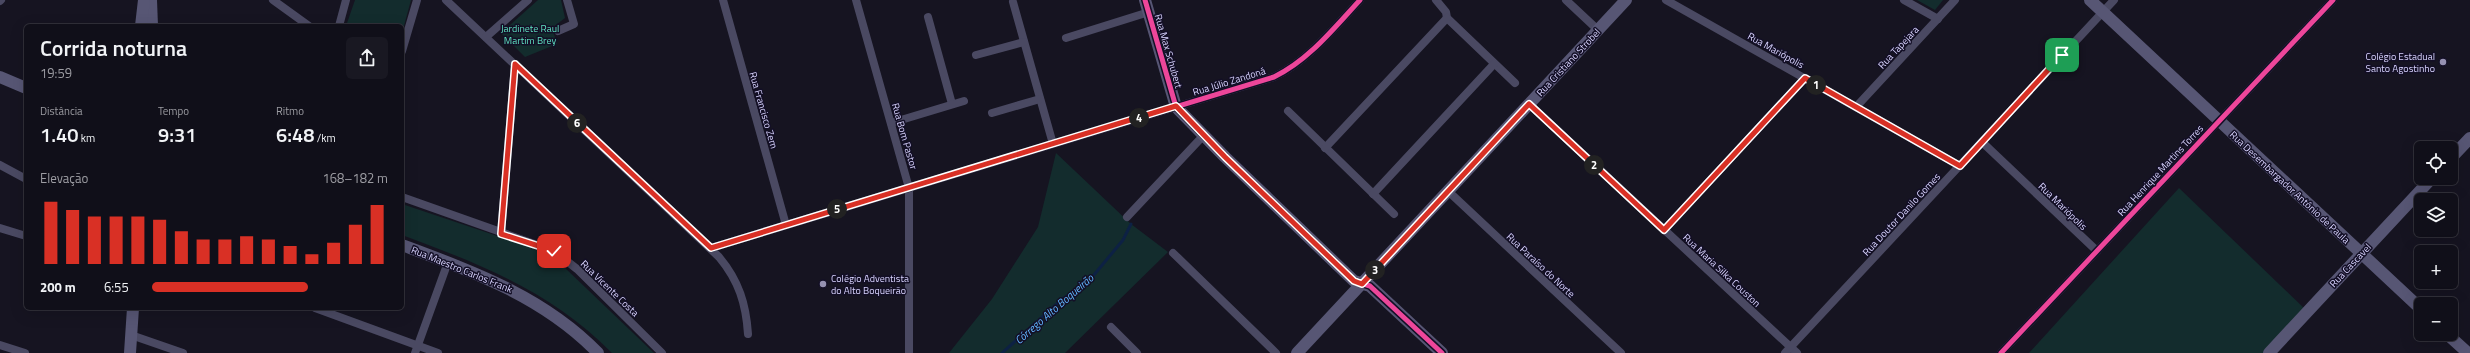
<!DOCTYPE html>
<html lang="pt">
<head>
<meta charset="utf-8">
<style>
  :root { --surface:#100f19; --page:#191822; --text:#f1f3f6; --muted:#9c9ca2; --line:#302f38; --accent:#d93025 }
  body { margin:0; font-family:"Titillium Web",sans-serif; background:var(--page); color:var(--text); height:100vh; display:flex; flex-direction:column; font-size:15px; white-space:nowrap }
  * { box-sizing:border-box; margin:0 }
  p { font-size:13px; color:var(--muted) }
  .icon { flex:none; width:22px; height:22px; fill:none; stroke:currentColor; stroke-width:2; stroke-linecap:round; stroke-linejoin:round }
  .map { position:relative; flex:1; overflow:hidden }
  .drawer { position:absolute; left:24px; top:24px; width:380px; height:286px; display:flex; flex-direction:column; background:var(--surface); border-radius:6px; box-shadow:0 4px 16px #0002,0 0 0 1px var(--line) }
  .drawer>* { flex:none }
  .buttons { position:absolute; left:2414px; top:141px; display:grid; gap:8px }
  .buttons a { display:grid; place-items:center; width:44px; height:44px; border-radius:6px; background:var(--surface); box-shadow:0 4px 16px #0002,0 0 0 1px var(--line); font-size:20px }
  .pin { position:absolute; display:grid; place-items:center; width:34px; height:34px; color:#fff; margin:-17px; border-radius:8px; box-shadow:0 2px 6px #0006 }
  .km { position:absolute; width:20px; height:20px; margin:-10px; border-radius:50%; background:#222; color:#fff; font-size:11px; line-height:20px; text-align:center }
  .round { display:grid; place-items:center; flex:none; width:42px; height:42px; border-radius:6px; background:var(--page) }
  .summary { display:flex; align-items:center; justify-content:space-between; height:68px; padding:0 16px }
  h1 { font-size:22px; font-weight:600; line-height:30px }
  .metrics { display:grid; grid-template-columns:repeat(3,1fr); gap:6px; height:68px; padding:4px 16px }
  .metrics div { display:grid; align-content:center }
  .metrics b { font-size:20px; font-weight:600 }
  .metrics small { font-size:11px; font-weight:400 }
  .metrics p { font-size:11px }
  .chart { height:112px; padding:8px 16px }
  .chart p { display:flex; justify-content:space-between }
  .chart svg { width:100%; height:72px; margin-top:4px; stroke:var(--accent); stroke-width:6 }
  ul { padding:0 16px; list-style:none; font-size:13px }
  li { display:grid; grid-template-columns:64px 48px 1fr; align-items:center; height:30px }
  li i { height:10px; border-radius:5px; background:var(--accent) }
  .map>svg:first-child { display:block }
  .green { fill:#132c2d }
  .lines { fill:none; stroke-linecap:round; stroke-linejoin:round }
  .stream { stroke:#0d2144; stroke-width:3 }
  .street { stroke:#4a4962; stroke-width:8 }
  .secondary { stroke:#575674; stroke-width:12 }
  .cycleway-casing { stroke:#130f26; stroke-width:8 }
  .cycleway { stroke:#ed469a; stroke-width:5 }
  .route-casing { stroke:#fff; stroke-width:8 }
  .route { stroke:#d93025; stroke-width:5 }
  .poi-dot { fill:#9591b1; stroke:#130f26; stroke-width:1.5 }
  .labels { text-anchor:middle; stroke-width:3; stroke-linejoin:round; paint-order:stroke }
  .park-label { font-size:10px; fill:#5fe0c0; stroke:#130f26 }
  .street-label { font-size:10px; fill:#d9d4ff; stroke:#130f26 }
  .poi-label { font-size:10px; fill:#d9d4ff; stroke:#130f26; text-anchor:end }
  .water-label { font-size:11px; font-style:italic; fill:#62b6ff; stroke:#130f26 }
</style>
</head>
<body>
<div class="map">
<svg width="2470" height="353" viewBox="0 0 2470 353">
  <rect width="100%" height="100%" fill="#161421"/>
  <g class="green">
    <path d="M355,0H411L402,33V26H346Z"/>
    <path d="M538,0H561L565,18L552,28L557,44L525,57L501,33Z"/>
    <path d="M1917,0H1943L1935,10Z"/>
    <path d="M1056,153L1131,224L1168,252L1065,353H949L992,299L1038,227Z"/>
    <path d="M2179,188L2306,310L2266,353H2029Z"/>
    <path d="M402,204L533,248L564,267L654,353H612C551,291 482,265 402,235Z"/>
  </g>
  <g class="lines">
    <path class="stream" d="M1002,353L1061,300L1088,282L1123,240L1131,224"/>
    <g class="street">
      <path d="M273,0L309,26"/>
      <path d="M446,0L719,257C739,281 746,304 748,334"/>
      <path d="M723,0L786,225"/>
      <path d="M856,0L909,188V353"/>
      <path d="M1436,0L1446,12L1447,18L1515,83"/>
      <path d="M1566,0L1598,30"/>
      <path d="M1666,0L1960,166"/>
      <path d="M1904,0L1938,19"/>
      <path d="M0,1L1,0"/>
      <path d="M1013,2L1053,144"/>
      <path d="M928,17L952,104"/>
      <path d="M339,26L346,0"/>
      <path d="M558,31L574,24L567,0"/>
      <path d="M486,37L528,0"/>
      <path d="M1066,38L1149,12"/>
      <path d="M402,51L417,0"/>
      <path d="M976,55L1024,42"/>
      <path d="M1529,104L1797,353"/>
      <path d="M1856,107L1955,0"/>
      <path d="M1288,111L1394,214"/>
      <path d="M992,113L1040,99"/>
      <path d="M891,123L964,101"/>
      <path d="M1982,142L2097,251"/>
      <path d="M1325,148L1447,18"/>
      <path d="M0,165L26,179"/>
      <path d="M1448,191L1621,353"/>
      <path d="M1373,194L1494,64"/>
      <path d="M402,197L554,251L577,269L662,353"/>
      <path d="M1127,217L1203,136"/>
      <path d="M0,228L26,236"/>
      <path d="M1664,230L1805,78"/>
      <path d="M501,233L515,64"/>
      <path d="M711,248L1274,77C1309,60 1334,28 1360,0"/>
      <path d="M1173,253L1276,353"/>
      <path d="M315,308L438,353"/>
      <path d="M1111,327L1137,353"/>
      <path d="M131,335L183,353"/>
      <path d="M0,345L25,353"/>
      <path d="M415,353L448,262"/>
      <path d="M1785,353L2114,0"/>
      <path d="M2001,353L2333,0"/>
    </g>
    <g class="secondary">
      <path d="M151,0L152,26"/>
      <path d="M1145,0L1176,107L1225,157L1354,281L1370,286L1442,353"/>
      <path d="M2090,0L2421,309"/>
      <path d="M141,26L144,0"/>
      <path d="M0,77L26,88"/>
      <path d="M2451,158L2470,138"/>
      <path d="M402,245C474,272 544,297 598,353"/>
      <path d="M2447,334L2468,353"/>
      <path d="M130,353L133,308"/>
      <path d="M1297,353L1626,0"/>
      <path d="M2269,353L2432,178"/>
    </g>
    <defs>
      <g id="cycleway">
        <path d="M1145,0L1176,107L1225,157L1354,281L1370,286L1442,353"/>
        <path d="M711,248L1274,77C1309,60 1334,28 1360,0"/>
        <path d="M2001,353L2333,0"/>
      </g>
    </defs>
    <use href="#cycleway" class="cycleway-casing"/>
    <use href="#cycleway" class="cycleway"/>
  </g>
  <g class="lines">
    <defs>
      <path id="route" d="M554,251L501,234L515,64L711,248L1176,106L1225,157L1354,281L1362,284L1529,104L1664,230L1805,78L1960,166L2062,55"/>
    </defs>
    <use href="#route" class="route-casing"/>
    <use href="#route" class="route"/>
  </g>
  <g class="poi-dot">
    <circle cx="2443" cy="62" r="4"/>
    <circle cx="823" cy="284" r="4"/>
  </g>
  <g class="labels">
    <g class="park-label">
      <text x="530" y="32">Jardinete Raul<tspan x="530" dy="12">Martim Brey</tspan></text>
    </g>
    <g class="street-label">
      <text transform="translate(1898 47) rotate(-47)" y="4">Rua Tapejara</text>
      <text transform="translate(1776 50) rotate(29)" y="4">Rua Mariópolis</text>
      <text transform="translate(1169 51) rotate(74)" y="4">Rua Max Schubert</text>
      <text transform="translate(1568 62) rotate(-47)" y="4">Rua Cristiano Strobel</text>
      <text transform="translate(1229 81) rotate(-17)" y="4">Rua Júlio Zandoná</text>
      <text transform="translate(764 110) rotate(74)" y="4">Rua Francisco Zem</text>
      <text transform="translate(905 136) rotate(74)" y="4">Rua Bom Pastor</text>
      <text transform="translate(2160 170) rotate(-47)" y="4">Rua Henrique Martins Torres</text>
      <text transform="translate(2290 187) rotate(43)" y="4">Rua Desembargador Antônio de Paula</text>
      <text transform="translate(2063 206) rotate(44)" y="4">Rua Mariópolis</text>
      <text transform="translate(1901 214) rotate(-47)" y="4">Rua Doutor Danilo Gomes</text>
      <text transform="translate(1541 265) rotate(43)" y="4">Rua Paraíso do Norte</text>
      <text transform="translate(2350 265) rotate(-47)" y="4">Rua Cascavel</text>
      <text transform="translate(462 269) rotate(22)" y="4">Rua Maestro Carlos Frank</text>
      <text transform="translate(1722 270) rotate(43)" y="4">Rua Maria Silka Couston</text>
      <text transform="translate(610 288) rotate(44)" y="4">Rua Vicente Costa</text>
    </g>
    <g class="poi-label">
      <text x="2435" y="60">Colégio Estadual<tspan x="2435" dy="12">Santo Agostinho</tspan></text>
      <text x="831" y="282" text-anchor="start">Colégio Adventista<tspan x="831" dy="12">do Alto Boqueirão</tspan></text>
    </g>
    <g class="water-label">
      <text transform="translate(1054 309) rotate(-41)" y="4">Córrego Alto Boqueirão</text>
    </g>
  </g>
</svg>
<div class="buttons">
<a><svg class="icon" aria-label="locate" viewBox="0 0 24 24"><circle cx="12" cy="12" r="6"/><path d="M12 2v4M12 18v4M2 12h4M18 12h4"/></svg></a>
<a><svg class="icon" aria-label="layers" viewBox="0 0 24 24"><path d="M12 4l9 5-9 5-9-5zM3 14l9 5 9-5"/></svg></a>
<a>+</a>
<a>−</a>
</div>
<div class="pin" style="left:2062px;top:55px;background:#1e9e55"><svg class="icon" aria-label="arrive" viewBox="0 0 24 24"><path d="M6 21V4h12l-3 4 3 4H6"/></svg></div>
<div class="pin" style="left:554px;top:251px;background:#d93025"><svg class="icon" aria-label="check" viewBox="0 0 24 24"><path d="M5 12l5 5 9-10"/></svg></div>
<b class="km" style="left:1816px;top:85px">1</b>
<b class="km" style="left:1594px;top:165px">2</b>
<b class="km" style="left:1375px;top:270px">3</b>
<b class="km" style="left:1139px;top:118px">4</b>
<b class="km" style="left:837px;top:209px">5</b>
<b class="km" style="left:577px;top:123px">6</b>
<section class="drawer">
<div class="summary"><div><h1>Corrida noturna</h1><p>19:59</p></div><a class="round"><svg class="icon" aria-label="share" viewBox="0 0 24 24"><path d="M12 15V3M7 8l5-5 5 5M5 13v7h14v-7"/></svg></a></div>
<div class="metrics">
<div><p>Distância</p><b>1.40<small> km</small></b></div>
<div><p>Tempo</p><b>9:31</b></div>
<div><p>Ritmo</p><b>6:48<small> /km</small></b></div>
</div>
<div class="chart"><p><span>Elevação</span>168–182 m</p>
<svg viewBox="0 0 160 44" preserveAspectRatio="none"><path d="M5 44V6M15 44V11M25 44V15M35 44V15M45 44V15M55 44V17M65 44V24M75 44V29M85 44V29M95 44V27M105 44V29M115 44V33M125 44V38M135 44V31M145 44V20M155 44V8"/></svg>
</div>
<ul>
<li><b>200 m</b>6:55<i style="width:66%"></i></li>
</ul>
</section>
</div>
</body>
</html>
